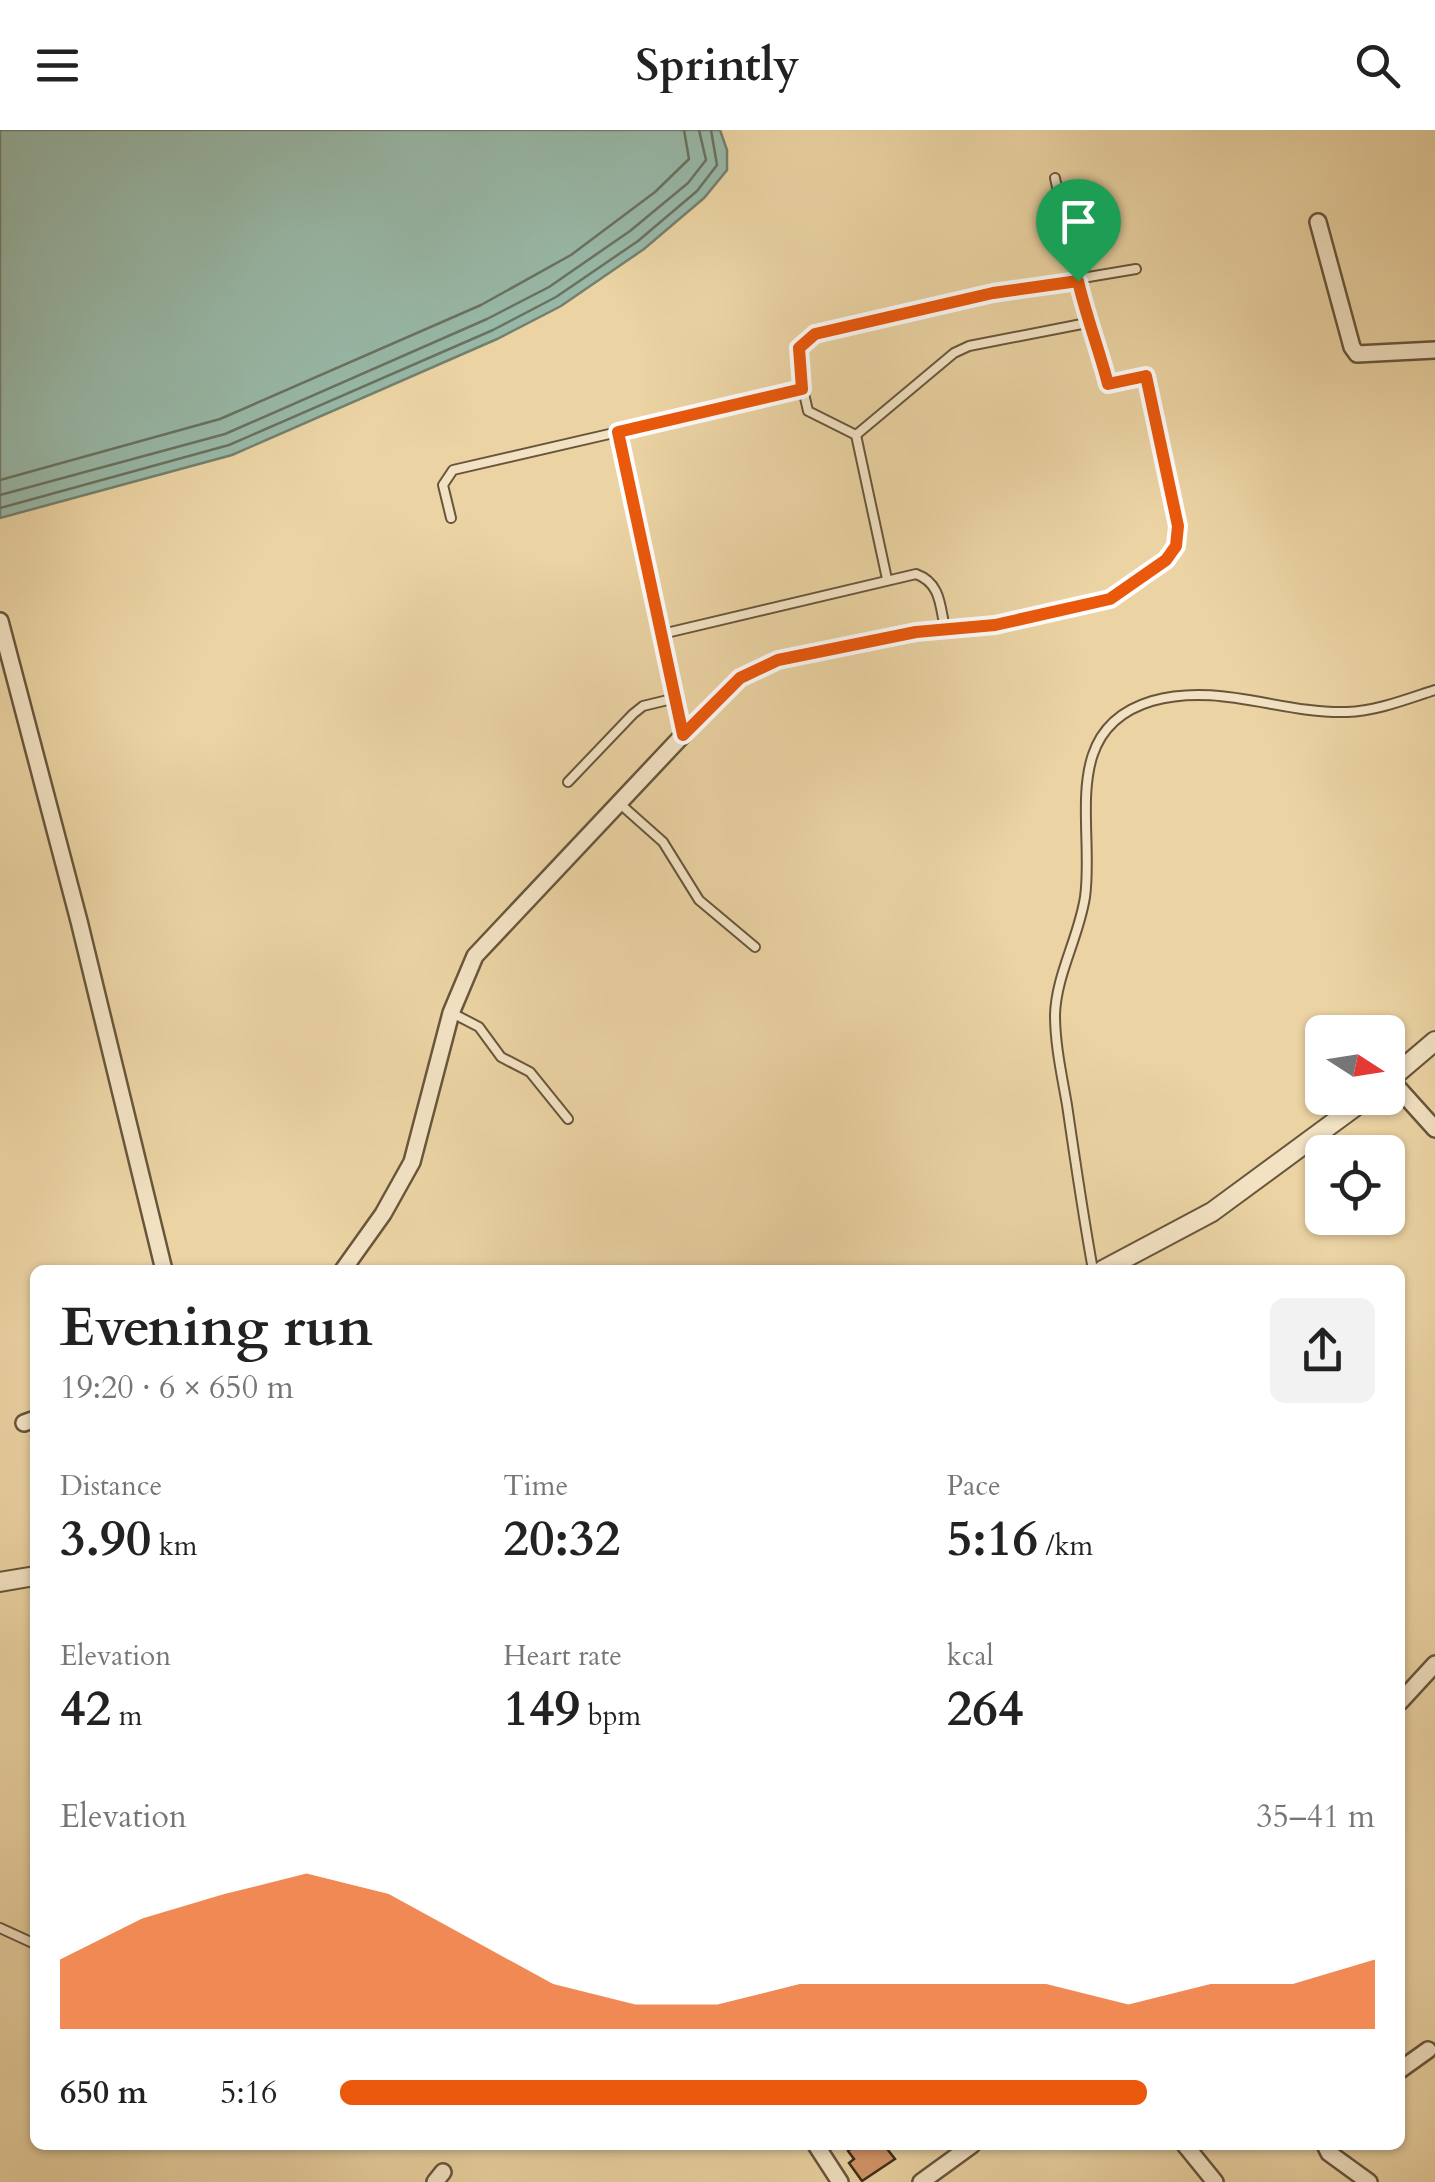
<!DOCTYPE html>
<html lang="en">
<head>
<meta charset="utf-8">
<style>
  :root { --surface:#fff; --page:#f2f2f2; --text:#222; --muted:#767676; --accent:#ea580c }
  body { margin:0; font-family:Cardo,serif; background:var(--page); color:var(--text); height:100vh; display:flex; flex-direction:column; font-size:38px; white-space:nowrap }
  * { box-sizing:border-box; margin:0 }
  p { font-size:32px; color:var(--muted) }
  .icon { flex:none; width:55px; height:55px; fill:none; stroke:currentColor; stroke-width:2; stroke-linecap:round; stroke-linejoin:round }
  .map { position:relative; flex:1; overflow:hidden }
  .details { position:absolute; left:30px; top:1135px; width:1375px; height:885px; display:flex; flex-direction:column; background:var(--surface); border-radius:15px; box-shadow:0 2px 8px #0004 }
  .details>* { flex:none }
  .needle { width:65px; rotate:102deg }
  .tools { position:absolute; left:1305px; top:885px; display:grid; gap:20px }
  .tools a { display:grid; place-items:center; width:100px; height:100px; border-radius:15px; background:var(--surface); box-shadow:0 2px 8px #0004; font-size:50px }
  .pin { position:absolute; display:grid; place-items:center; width:85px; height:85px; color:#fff; margin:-102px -42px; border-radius:50% 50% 50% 0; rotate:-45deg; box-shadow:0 0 10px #0007 }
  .pin .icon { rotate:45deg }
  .round { display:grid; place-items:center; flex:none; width:105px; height:105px; border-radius:15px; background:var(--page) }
  .overview { display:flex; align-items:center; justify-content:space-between; height:170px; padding:0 30px }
  h1 { font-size:55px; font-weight:800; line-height:75px }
  .stats { display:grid; grid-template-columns:repeat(3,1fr); gap:15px; height:170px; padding:10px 30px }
  .stats div { display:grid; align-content:center }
  .stats b { font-size:50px; font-weight:800 }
  .stats small { font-size:28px; font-weight:400 }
  .stats p { font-size:28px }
  .chart { height:280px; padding:20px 30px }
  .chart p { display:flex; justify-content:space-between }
  .chart svg { width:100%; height:180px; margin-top:10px; fill:var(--accent); opacity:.7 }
  ul { padding:0 30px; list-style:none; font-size:32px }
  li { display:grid; grid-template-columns:160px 120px 1fr; align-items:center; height:75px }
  li i { height:25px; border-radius:12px; background:var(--accent) }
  header { display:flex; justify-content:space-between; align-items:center; height:130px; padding:0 30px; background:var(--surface); font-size:45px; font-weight:800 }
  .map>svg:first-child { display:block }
  .water { fill:#98b8a7; stroke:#74806e; stroke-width:2.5 }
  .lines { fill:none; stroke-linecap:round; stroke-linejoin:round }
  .shore { stroke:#6a7260; stroke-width:2.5 }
  .building { fill:#d39568; stroke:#3d2d19; stroke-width:2.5 }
  .service-casing { stroke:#68563c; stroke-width:12 }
  .minor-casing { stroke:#68563c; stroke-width:20 }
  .tertiary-casing { stroke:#68563c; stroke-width:22 }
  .service { stroke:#f2e2c3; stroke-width:8 }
  .minor { stroke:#f2e2c3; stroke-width:15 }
  .tertiary { stroke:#f2e2c3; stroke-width:18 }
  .route-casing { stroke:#fff; stroke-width:20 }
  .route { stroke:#ea580c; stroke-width:12 }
</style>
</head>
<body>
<header><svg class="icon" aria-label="menu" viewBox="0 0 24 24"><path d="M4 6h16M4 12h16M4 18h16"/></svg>Sprintly<svg class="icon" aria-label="search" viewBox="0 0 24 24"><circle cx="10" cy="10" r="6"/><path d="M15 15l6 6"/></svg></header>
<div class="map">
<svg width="1435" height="2052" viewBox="0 0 1435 2052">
  <rect width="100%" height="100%" fill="#ebd3a3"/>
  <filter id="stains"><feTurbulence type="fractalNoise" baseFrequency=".002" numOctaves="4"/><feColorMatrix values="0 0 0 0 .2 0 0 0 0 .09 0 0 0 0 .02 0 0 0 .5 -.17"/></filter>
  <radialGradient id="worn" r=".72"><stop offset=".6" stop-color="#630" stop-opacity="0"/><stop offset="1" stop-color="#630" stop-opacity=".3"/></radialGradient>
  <path class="water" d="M0,0H720L727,20V40L704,68L644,119L561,176L497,209L232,325L0,388Z"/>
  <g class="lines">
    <g class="shore">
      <path d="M0,350L220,289L481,175L571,125L655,62L689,29L684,0"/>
      <path d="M0,365L225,304L487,189L549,157L630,101L688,53L706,30L699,0"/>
      <path d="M0,378L229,315L493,200L556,167L638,111L697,61L717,35L711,0"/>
    </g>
  </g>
  <path class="building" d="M855,2015H884L895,2029L862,2051L849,2033L854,2029L848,2021Z"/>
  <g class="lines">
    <defs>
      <g id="service">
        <path d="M803,259L799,218L815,204L993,163L1136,139"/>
        <path d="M618,302L803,259L808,281L856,305"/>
        <path d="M856,305L954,223L969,216L1087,193"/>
        <path d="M856,305L887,449"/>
        <path d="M451,388L443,355L453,340L618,302L676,568"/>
        <path d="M662,504L916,444C941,453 940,476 945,499"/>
        <path d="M683,605C712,577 738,542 778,531C797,525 818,523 838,519C865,513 893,506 920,502C981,493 1177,483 1179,397L1146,246L1108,254L1097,212L1087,193L1055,48"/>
        <path d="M568,652L633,584L643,576L676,568L683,605"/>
        <path d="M618,672L663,712L699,770L755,817"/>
        <path d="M452,883L479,897L501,927L530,942L568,989"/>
        <path d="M1093,1140C1083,1085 1075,1030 1067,975C1062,946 1055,915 1055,885C1056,845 1079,807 1085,767C1095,697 1058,599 1152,571C1219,552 1280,584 1347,582C1377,581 1407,569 1435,560"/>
        <path d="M0,1798L35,1814"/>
      </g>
      <g id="minor">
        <path d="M1318,92L1352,217L1357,224L1435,220"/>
        <path d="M0,491L79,791L164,1140"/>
        <path d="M1390,949L1435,999"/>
        <path d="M343,1140L383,1084L412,1032L451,883L475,826L683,605"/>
        <path d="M24,1293L35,1289"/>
        <path d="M1400,1572L1435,1534"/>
        <path d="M1400,1940L1428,1920"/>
        <path d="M816,2015L840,2052"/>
        <path d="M1185,2015L1215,2052"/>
        <path d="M1325,2015L1329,2023L1369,2052"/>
        <path d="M435,2052L443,2042"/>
        <path d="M921,2052L972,2015"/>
      </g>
      <g id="tertiary">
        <path d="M1388,951L1435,911"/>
        <path d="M1103,1140L1212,1082L1367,968"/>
        <path d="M0,1452L35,1446"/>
      </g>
    </defs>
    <use href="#service" class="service-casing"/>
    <use href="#minor" class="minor-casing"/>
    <use href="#tertiary" class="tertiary-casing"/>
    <use href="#service" class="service"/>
    <use href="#minor" class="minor"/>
    <use href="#tertiary" class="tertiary"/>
  </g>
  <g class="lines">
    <defs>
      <path id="route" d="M1078,151C1086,186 1099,219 1108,254L1146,246L1178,396L1176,416L1166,430L1110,469L995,495L916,502L778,530L740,548L683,605L618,302L802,259L799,218L815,204L993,163Z"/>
    </defs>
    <use href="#route" class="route-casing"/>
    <use href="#route" class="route"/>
  </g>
  <rect width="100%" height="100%" filter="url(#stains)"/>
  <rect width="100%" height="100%" fill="url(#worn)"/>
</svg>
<div class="tools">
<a><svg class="needle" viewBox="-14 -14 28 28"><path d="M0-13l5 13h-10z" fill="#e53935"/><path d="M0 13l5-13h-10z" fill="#767676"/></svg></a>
<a><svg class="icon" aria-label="locate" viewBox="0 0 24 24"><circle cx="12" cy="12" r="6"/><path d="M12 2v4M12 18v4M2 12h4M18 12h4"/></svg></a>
</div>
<div class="pin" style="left:1078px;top:151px;background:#1e9e55"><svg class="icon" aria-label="arrive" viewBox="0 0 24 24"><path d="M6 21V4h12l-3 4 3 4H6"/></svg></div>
<section class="details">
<div class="overview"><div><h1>Evening run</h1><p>19:20 · 6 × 650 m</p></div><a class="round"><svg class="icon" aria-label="share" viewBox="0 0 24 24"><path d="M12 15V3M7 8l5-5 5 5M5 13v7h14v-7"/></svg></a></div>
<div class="stats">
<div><p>Distance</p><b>3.90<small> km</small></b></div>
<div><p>Time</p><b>20:32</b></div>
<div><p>Pace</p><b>5:16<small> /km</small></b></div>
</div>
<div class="stats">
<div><p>Elevation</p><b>42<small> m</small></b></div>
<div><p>Heart rate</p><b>149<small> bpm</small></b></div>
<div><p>kcal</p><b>264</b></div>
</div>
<div class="chart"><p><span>Elevation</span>35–41 m</p>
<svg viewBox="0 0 160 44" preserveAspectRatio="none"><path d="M0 44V27L10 17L20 11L30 6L40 11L50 22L60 33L70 38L80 38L90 33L100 33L110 33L120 33L130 38L140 33L150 33L160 27V44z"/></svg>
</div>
<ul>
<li><b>650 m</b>5:16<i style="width:78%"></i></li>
</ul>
</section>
</div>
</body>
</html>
